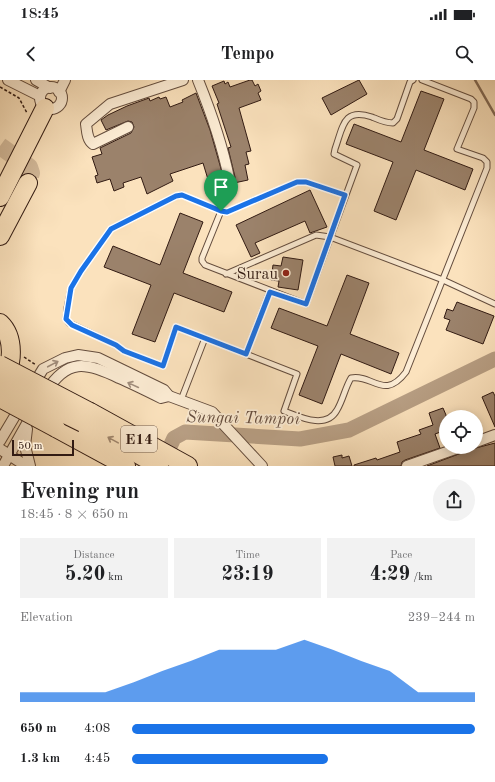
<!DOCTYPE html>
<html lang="en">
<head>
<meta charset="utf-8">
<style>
  :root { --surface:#fff; --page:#f2f2f2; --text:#202124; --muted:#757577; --accent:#1a73e8 }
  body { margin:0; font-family:"Old Standard TT",serif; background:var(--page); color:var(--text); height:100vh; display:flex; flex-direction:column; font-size:15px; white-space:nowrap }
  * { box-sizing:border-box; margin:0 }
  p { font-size:13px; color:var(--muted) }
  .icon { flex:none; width:22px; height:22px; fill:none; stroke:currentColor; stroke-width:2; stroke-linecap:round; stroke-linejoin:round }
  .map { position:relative; height:386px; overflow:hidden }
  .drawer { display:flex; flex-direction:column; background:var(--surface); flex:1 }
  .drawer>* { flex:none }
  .fabs { position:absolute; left:439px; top:330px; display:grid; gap:8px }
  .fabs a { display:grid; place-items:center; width:44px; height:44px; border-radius:50%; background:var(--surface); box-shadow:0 2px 10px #0003; font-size:20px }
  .scale { position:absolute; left:12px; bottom:10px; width:62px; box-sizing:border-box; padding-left:4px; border:2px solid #321b13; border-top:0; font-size:11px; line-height:14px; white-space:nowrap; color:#321b13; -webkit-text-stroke:3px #fcecd4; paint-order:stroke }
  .pin { position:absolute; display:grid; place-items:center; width:34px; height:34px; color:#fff; margin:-41px -17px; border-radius:50% 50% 50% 0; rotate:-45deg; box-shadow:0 0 4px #0007 }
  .pin .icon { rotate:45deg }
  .round { display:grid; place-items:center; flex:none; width:42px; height:42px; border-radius:21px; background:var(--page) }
  .head { display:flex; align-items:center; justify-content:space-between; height:68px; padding:0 20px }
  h1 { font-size:22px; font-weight:600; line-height:30px }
  .figures { display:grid; grid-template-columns:repeat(3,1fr); gap:6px; height:68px; padding:4px 20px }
  .figures div { display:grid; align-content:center; border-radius:0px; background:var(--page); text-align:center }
  .figures b { font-size:20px; font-weight:600 }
  .figures small { font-size:11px; font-weight:400 }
  .figures p { font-size:11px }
  .chart { height:112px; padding:8px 20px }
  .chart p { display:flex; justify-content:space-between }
  .chart svg { width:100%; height:72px; margin-top:4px; fill:var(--accent); opacity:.7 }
  ul { padding:0 20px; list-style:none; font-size:13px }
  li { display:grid; grid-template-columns:64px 48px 1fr; align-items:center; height:30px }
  li i { height:10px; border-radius:5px; background:var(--accent) }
  .status { display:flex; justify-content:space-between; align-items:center; height:28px; padding:0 20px; background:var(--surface); direction:ltr }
  .status svg { height:11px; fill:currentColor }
  header { display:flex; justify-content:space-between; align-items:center; height:52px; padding:0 20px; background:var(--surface); font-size:18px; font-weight:600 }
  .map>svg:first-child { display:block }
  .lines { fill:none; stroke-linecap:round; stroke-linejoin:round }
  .stream { stroke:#826a56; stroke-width:2.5 }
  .river { stroke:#b79e83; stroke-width:15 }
  .building { fill:#9b826b; stroke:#321b13 }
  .motorway-tunnel { stroke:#d3ba9b; stroke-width:18; stroke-dasharray:18 9; stroke-linecap:butt }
  .service-casing { stroke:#644d3e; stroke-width:7 }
  .minor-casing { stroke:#644d3e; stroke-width:12 }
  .motorway-casing { stroke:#321b13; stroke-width:20 }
  .path { stroke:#321b13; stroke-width:1.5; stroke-dasharray:3 2; stroke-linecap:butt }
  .service { stroke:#fcecd4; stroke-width:5 }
  .minor { stroke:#fcecd4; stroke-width:10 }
  .motorway { stroke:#fbe2bd; stroke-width:18 }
  .motorway-bridge-casing { stroke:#321b13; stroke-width:20; stroke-linecap:butt }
  .motorway-bridge { stroke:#fbe2bd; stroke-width:18 }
  .oneway { stroke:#a18e7d }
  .oneway2 { stroke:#a18870 }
  .route-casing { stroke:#fff; stroke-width:8 }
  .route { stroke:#1a73e8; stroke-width:5 }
  .poi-dot { fill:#8f2418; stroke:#fcecd4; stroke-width:1.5 }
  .labels { text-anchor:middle; stroke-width:3.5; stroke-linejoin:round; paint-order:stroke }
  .shield { fill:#fcecd4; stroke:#6f5a4d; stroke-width:1 }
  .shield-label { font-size:15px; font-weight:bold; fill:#321b13 }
  .poi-label { font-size:16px; fill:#321b13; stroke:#fcecd4; text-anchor:end }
  .water-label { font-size:17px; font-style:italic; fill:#674f40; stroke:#fcecd4 }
</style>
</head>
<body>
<div class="status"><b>18:45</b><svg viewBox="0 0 49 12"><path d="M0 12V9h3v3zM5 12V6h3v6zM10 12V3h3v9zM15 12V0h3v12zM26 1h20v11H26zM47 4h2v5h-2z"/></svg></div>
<header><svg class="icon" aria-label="back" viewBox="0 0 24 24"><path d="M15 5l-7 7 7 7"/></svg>Tempo<svg class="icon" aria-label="search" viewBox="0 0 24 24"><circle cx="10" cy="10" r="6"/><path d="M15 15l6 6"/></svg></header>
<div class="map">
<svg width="495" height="386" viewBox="0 0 495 386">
  <rect width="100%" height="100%" fill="#fbe2bd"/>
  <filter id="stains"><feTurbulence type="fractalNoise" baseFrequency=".005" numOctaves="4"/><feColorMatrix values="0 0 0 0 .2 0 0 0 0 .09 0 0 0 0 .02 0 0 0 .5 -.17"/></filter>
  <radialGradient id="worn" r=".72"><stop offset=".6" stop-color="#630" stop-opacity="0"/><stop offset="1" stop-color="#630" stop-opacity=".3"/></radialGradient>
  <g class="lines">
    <path class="stream" d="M475,0L495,35"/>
    <path class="river" d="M162,384L174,358L185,352L300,359L349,350L495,279"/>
  </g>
  <g class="building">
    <path d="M250,0H252L255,6L258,4L261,11L258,13L261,20L239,28L251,71L246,72L249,84L245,85L248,100L234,103L235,97L228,68L231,67L217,24L219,23L212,6L224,1L225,4L228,2L230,7Z"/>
    <path d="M359,0L367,14L331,35L322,18Z"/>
    <path d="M421,11L444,19L424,70L473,89L465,110L416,90L396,140L374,131L393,82L346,64L354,44L401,62Z"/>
    <path d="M196,13L210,50L225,103L210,106L203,83L170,94L173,101L147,114L141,97L123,103L124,107L114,111L110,99L97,103L95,96L98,95L92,77L102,74L100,68L131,53L134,47L132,42L128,41L106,50L101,40L108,35L127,26L149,18L150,21L159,17L160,19L166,17L170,27L183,22L182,20Z"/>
    <path d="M310,110L327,147L310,153L305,141L255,163L260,173L251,177L236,145Z"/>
    <path d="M180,133L203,142L183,193L232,212L224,232L174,213L155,262L132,254L151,205L104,187L113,166L160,185Z"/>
    <path d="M283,177L303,180L298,210L278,207L279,201L271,200L273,185L281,186Z"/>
    <path d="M347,195L369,203L350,254L399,273L391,294L341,274L322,324L299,315L318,266L271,248L279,228L327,246Z"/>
    <path d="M457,222L494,236L483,264L446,250L450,240L444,238L447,229L453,231Z"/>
    <path d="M493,312L495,316V347L482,317Z"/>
    <path d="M443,328L446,335V350L435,354L440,368L405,380L402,382L401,386H354V385L376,378L377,380L400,372L397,362L421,354L419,350L433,345L429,333Z"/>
    <path d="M495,363V386H427L472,369Z"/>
    <path d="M342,375V378L349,376L352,386H335L333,377Z"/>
  </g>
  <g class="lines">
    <path class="motorway-tunnel" d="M0,66L29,87L31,93L28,103"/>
    <defs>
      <g id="service">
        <path d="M221,131L202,178V181L205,185L306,224L357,85L334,74L335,69C343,47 343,27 372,37C379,40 385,43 393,43L397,39L410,2L413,0"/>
        <path d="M226,194L316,155L330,157L443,200L495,224"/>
        <path d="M270,211L246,274L297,294L284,331C300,337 326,350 337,330C343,320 345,308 351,298C373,294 384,321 406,292L487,88V82L483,78L457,69L474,28V22L471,19L422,0"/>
        <path d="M246,274L176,247L163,286L124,271L116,265L69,243L66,239L67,228L71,208L81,191L111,149L176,116L182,115L221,131L227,132L297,102H306L345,115"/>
        <path d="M181,320L205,258"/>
      </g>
      <g id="minor">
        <path d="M8,0L40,16"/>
        <path d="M36,0L50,8"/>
        <path d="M198,0C211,32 222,64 229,98"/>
        <circle cx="51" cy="18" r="11"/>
        <path d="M59,12L65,0"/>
        <path d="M128,47L93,64C87,60 87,51 86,44L110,24L183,0"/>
        <path d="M32,307L43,289L65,278L78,275L98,278L164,310L169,316L212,332L262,386"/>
        <path d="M46,312C67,278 86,282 119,298C133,304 147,311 161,318L169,316"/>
        <path d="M27,349L25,366L30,386"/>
        <path d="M0,361L22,324"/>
        <path d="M476,362L495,355"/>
        <path d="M0,369L26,386"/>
        <path d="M3,386L34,331"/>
        <path d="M407,386L461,367"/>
      </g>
      <g id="motorway">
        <path d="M0,117L45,28"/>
        <path d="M0,156L28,103"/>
        <path d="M0,243C14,256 15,287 0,300"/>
        <path d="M90,332L188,386"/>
        <path d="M83,343L159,386"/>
        <path d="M56,348L126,386"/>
      </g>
    </defs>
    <use href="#service" class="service-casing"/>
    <use href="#minor" class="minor-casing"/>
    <use href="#motorway" class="motorway-casing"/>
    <g class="path">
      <path d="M0,7L19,18L27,33"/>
      <path d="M24,277L36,285"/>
    </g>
    <use href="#service" class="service"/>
    <use href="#minor" class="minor"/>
    <use href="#motorway" class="motorway"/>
    <defs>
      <g id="motorway-bridge">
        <path d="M0,285L90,332"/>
        <path d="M0,302L83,343"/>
        <path d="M0,318L56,348"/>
      </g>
    </defs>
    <use href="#motorway-bridge" class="motorway-bridge-casing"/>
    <use href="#motorway-bridge" class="motorway-bridge"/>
  </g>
  <defs><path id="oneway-shaft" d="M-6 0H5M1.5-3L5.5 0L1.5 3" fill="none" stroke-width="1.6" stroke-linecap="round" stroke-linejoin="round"/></defs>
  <g class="oneway">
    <use href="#oneway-shaft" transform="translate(53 284) rotate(-28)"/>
    <use href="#oneway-shaft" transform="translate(133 305) rotate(-155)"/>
  </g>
  <use class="oneway2" href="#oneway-shaft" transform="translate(113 360) rotate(-151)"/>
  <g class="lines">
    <defs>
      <path id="route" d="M297,102H306L345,115L306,224L270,212L246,274L176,247L163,286L124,271L116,265L72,245L66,239L71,208L81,191L111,149L176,116L182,115L221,131L227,132Z"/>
    </defs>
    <use href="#route" class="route-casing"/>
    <use href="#route" class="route"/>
  </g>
  <circle class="poi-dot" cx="286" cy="193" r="4"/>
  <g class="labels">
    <rect class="shield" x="121" y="346" width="36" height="26" rx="3"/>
    <g class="shield-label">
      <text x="139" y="364">E14</text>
    </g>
    <g class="poi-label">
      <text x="278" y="199">Surau</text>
    </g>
    <g class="water-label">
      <text transform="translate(243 337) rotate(1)" y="6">Sungai Tampoi</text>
    </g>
  </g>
  <rect width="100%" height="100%" filter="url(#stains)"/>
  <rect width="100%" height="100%" fill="url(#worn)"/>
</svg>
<div class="fabs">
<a><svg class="icon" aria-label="locate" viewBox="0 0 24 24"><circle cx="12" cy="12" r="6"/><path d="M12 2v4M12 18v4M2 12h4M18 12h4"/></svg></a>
</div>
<div class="scale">50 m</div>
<div class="pin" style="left:221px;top:131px;background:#1e9e55"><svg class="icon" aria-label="arrive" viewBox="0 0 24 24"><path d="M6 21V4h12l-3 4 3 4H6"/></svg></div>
</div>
<section class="drawer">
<div class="head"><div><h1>Evening run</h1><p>18:45 · 8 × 650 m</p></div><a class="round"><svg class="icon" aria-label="share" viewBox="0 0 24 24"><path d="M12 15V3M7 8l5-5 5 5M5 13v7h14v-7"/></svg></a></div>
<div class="figures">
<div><p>Distance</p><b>5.20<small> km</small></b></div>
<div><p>Time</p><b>23:19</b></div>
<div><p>Pace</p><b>4:29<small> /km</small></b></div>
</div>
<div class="chart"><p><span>Elevation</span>239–244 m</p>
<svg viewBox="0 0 160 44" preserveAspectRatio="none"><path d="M0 44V38L10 38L20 38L30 38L40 32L50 25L60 19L70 12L80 12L90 12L100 6L110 12L120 19L130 25L140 38L150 38L160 38V44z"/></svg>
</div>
<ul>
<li><b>650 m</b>4:08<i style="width:100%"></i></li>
<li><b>1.3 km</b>4:45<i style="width:57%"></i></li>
</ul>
</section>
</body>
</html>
